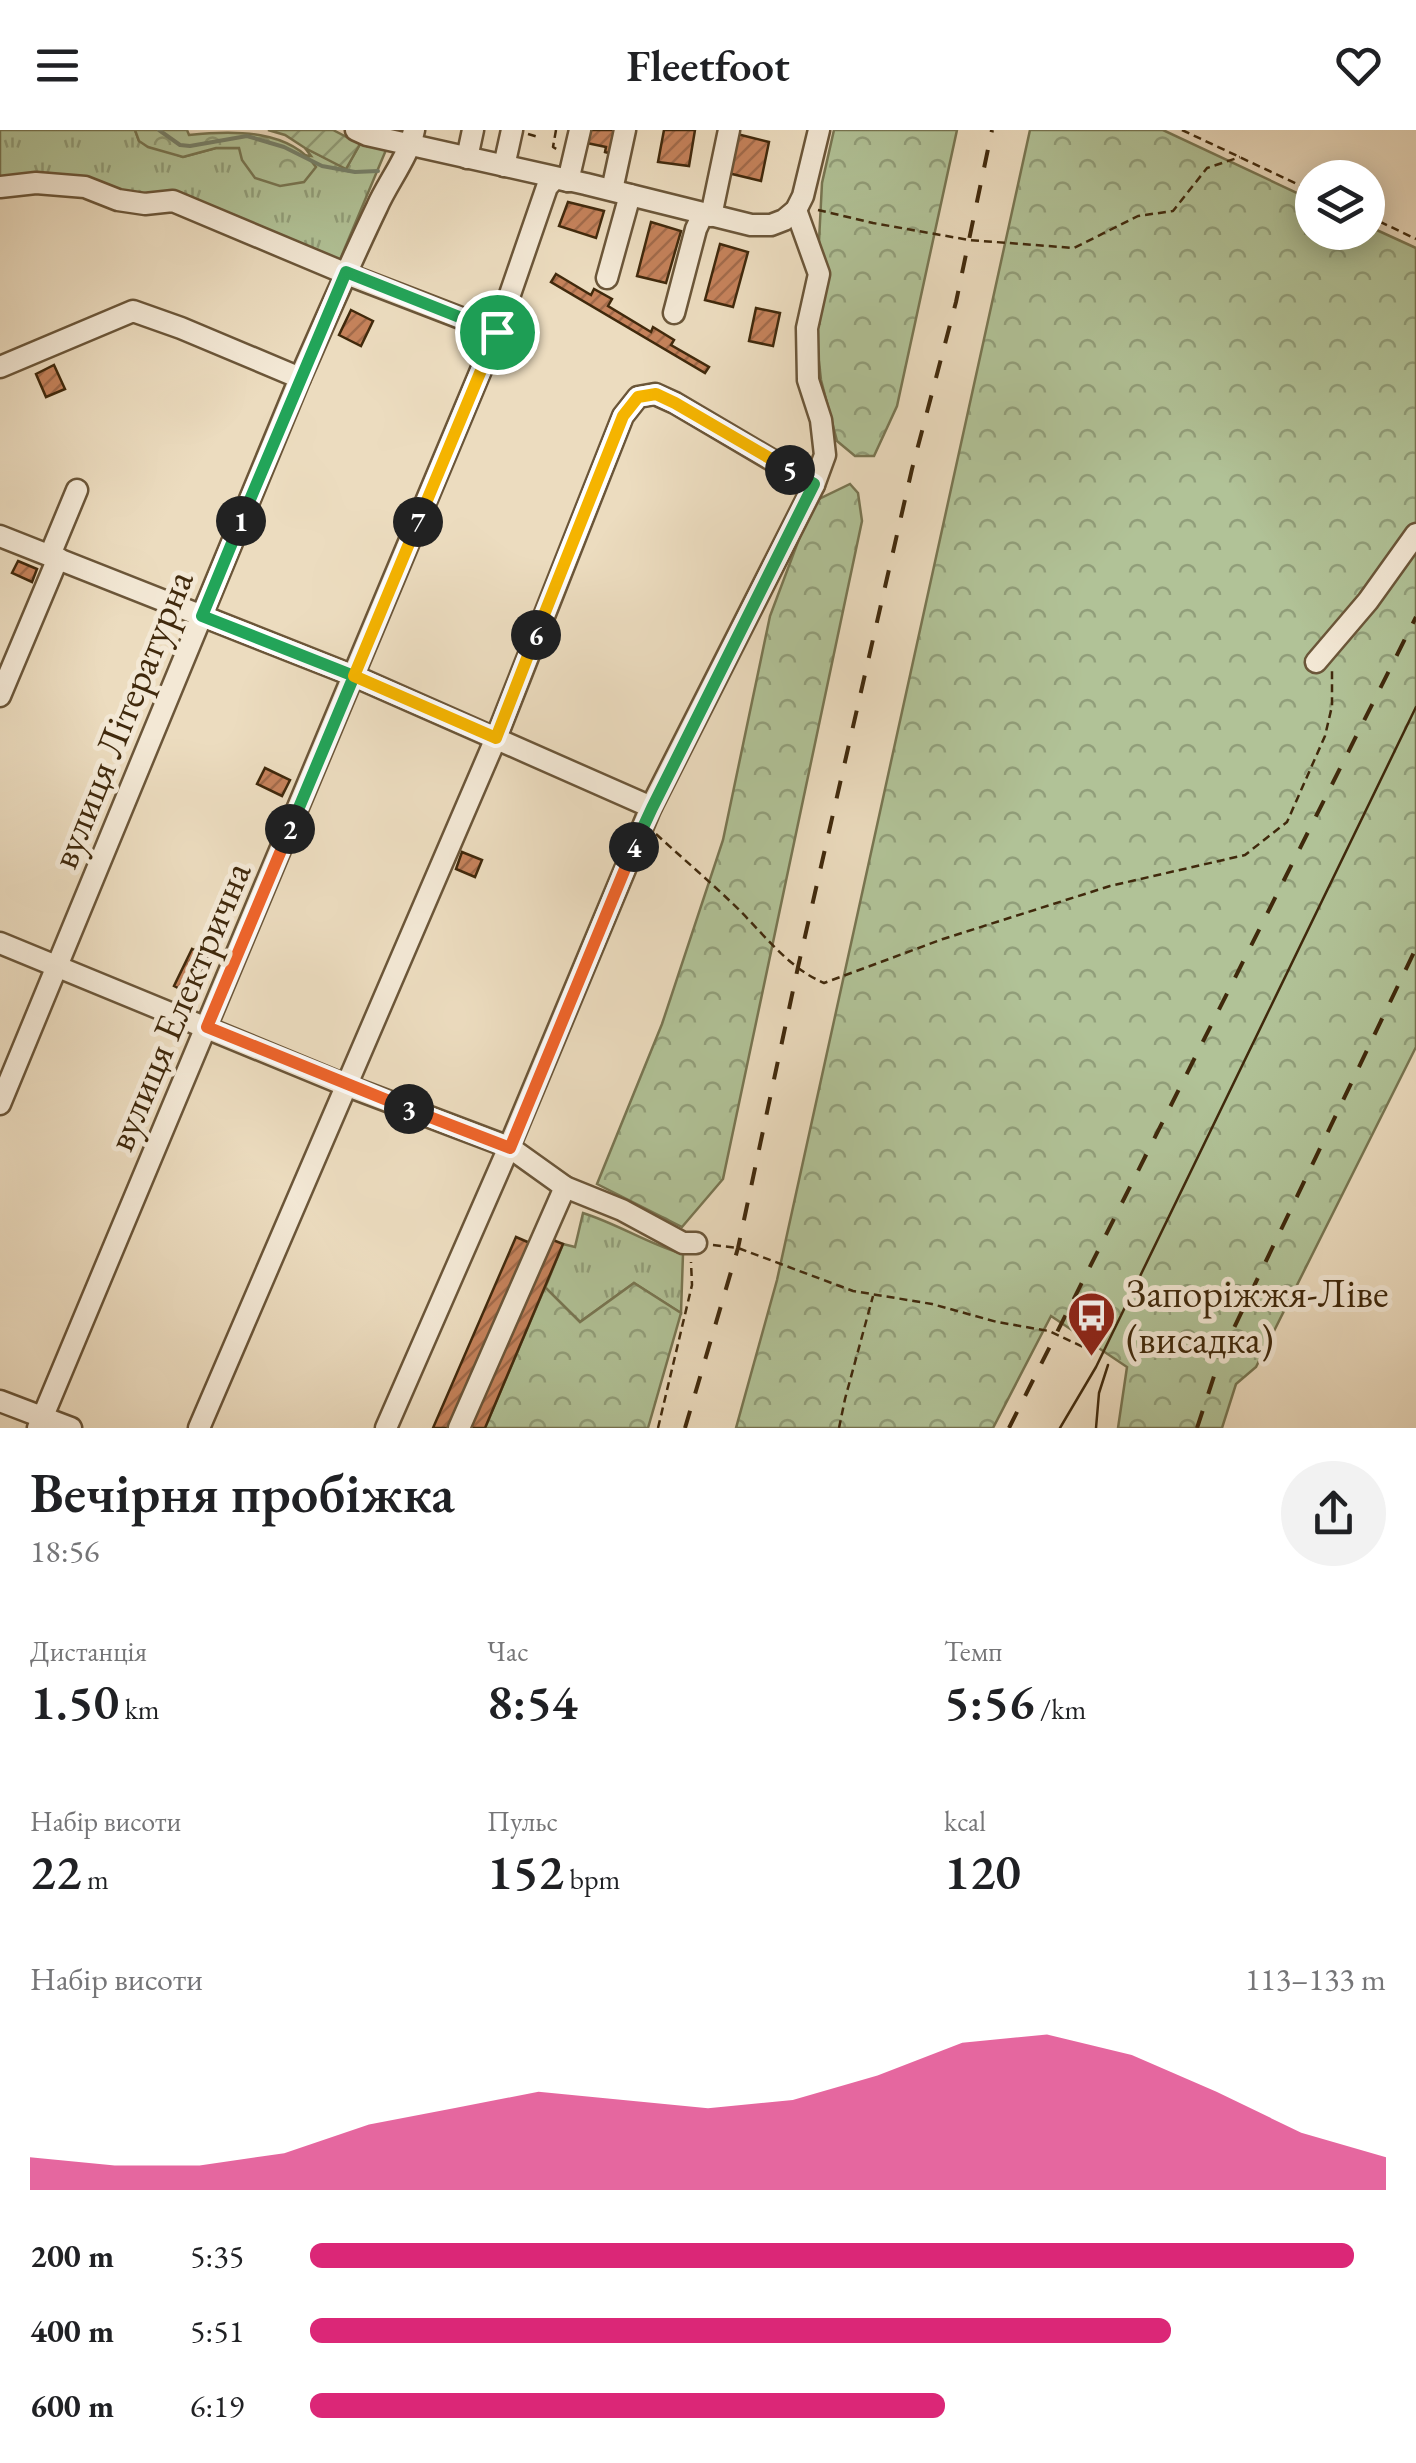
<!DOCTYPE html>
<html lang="uk">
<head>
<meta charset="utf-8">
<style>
  :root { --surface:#fff; --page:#f2f2f2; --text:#202124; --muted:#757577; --accent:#db2777 }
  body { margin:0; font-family:"EB Garamond",serif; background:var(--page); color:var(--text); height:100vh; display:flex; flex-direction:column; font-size:38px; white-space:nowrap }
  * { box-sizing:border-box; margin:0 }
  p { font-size:32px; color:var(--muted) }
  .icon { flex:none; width:55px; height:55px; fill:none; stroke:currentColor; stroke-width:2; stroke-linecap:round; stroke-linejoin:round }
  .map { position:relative; height:1298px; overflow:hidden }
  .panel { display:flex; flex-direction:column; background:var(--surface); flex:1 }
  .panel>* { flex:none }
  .tools { position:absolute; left:1295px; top:30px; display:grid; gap:20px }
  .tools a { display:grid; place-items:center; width:90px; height:90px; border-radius:50%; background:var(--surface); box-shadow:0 5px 25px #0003; font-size:50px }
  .pin { position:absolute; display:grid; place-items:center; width:85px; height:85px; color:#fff; margin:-42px; border:5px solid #fff; border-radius:50%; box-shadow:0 2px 10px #0007 }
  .km { position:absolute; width:50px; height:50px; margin:-25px; border-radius:50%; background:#222; color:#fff; font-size:28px; line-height:50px; text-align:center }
  .round { display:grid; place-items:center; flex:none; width:105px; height:105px; border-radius:52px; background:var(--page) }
  .headline { display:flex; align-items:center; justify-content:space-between; height:170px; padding:0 30px }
  h1 { font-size:55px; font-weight:600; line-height:75px }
  .stats { display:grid; grid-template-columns:repeat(3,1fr); gap:15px; height:170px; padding:10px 30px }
  .stats div { display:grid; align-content:center }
  .stats b { font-size:50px; font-weight:600 }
  .stats small { font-size:28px; font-weight:400 }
  .stats p { font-size:28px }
  .chart { height:280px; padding:20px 30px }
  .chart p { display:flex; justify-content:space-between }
  .chart svg { width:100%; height:180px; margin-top:10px; fill:var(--accent); opacity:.7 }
  ul { padding:0 30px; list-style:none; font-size:32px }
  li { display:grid; grid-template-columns:160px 120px 1fr; align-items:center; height:75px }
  li i { height:25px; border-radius:12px; background:var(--accent) }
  header { display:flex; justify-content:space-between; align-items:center; height:130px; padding:0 30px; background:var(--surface); font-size:45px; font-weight:600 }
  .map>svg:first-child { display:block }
  .grass { fill:url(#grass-tufts); stroke:#787652; stroke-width:2.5 }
  .forest { fill:url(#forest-crowns); stroke:#787652; stroke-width:2.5 }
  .garden { fill:url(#garden-furrows); stroke:#787652; stroke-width:2.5 }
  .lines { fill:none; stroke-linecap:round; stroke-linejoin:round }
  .stream { stroke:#76816b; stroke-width:4 }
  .building { fill:url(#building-hatch); stroke:#40290c; stroke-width:2.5 }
  .minor-casing { stroke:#6b5639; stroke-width:25 }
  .path { stroke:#40290c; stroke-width:2.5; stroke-dasharray:8 5; stroke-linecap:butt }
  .minor { stroke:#f3e8d5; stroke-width:20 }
  .tram { stroke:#40290c; stroke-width:2.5 }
  .rail { stroke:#40290c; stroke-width:4; stroke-dasharray:18 18; stroke-linecap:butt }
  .split-1-casing { stroke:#fff; stroke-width:20 }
  .split-2-casing { stroke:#fff; stroke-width:20 }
  .split-3-casing { stroke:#fff; stroke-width:20 }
  .split-4-casing { stroke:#fff; stroke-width:20 }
  .split-5-casing { stroke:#fff; stroke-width:20 }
  .split-6-casing { stroke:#fff; stroke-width:20 }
  .split-7-casing { stroke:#fff; stroke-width:20 }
  .split-8-casing { stroke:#fff; stroke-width:20 }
  .split-1 { stroke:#22a559; stroke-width:12 }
  .split-2 { stroke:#22a559; stroke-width:12 }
  .split-3 { stroke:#f0652b; stroke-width:12 }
  .split-4 { stroke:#f0652b; stroke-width:12 }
  .split-5 { stroke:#22a559; stroke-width:12 }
  .split-6 { stroke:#f5b400; stroke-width:12 }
  .split-7 { stroke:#f5b400; stroke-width:12 }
  .split-8 { stroke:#f5b400; stroke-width:12 }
  .labels { text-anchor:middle; stroke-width:10; stroke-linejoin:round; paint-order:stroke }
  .street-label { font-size:40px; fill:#40290c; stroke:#f3e8d5 }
  .poi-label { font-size:40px; fill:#40290c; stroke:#f3e8d5; text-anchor:start }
</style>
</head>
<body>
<header><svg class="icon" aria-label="menu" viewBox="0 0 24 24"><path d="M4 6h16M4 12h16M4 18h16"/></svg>Fleetfoot<svg class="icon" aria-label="heart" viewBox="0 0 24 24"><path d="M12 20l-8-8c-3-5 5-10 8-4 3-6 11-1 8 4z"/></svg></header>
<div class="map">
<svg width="1416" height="1298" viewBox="0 0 1416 1298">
  <defs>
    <pattern id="grass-tufts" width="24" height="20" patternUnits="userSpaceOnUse" patternTransform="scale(2.5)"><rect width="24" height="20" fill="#b1c297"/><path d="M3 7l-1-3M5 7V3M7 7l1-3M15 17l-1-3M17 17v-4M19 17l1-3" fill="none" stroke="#919e7a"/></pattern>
    <pattern id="forest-crowns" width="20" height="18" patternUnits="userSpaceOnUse" patternTransform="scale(2.5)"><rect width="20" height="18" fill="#b1c297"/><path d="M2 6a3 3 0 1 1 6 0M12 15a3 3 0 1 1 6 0" fill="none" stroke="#919e7a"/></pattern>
    <pattern id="garden-furrows" width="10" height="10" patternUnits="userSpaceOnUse" patternTransform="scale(2.5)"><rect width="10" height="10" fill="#b1c297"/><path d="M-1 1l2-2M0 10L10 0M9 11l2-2" fill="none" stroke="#919e7a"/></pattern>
    <pattern id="building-hatch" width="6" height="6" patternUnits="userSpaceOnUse" patternTransform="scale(2.5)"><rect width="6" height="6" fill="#c5825b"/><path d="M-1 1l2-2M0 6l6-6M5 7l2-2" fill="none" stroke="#a16a4a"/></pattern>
  </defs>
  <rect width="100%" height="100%" fill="#ecdcbf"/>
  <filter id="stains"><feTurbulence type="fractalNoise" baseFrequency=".002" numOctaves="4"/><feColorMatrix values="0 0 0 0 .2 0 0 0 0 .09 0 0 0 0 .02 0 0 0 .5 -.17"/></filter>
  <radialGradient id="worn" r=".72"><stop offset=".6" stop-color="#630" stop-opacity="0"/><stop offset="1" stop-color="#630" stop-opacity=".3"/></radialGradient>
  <g class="grass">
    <path d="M0,0H135L139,11L183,27L216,18H239L311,26L305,18L346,38L360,14L386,20L339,132L152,67L0,52Z"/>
    <path d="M583,1083C618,1094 648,1114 683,1124L681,1183L634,1153L580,1192L545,1158L563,1114L575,1117Z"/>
  </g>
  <g class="forest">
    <path d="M135,0H187L189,5C236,0 290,0 316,37L304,52L280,56L255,48L242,30L239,18H216L183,27L148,17L139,11Z"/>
    <path d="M834,0H957L897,276L874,326H855L837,311L821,250L816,206L826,156L819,111L822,53Z"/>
    <path d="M1030,0H1163L1312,70V102H1368V96L1416,118V917L1256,1237L1236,1254L1222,1298H1118L1127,1237L1051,1186L993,1298H736L777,1150Z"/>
    <path d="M850,354L858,363L862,391L723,1049L682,1097L597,1054L662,894L723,710L770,486L813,372Z"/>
    <path d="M634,1153L681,1183L648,1298H485L545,1157L580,1192Z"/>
  </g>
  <path class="garden" d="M268,0H333L360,14L346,39L305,18L285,5Z"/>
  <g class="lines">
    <path class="stream" d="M159,0L180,15L190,16L247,6L284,17L322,36L355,42L378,41"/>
  </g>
  <g class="building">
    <path d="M585,0H618L612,24L605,22L606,17L582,12Z"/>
    <path d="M664,0H695L689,36L658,32Z"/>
    <path d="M737,4L769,12L761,51L728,43Z"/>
    <path d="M568,72L604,81L596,108L559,96Z"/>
    <path d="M651,92L681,101L666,153L637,146Z"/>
    <path d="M720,114L748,122L733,177L705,170Z"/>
    <path d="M556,144L591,165L594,159L612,169L608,176L651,202L653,197L674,210L671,215L709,237L705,243L551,152Z"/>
    <path d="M756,178L780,183L773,216L749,211Z"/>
    <path d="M351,180L373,191L361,216L339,205Z"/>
    <path d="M54,235L65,259L46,267L36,244Z"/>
    <path d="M18,431L37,439L32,452L12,443Z"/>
    <path d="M265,638L290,650L282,666L257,654Z"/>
    <path d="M462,722L482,730L475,747L456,739Z"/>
    <path d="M192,819L208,826L190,864L174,856Z"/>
    <path d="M516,1107L530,1113L451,1298H433Z"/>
    <path d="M548,1108L563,1114L485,1298H467Z"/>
  </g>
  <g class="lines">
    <defs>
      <g id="minor">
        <path d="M356,0L367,5L586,54L751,95H771L784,90L796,80L803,66L819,0"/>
        <path d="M467,28L473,0"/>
        <path d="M504,36L512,0"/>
        <path d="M568,51L580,0"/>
        <path d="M0,57L36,53L85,57L118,70L145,74L173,71L354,147L497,202"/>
        <path d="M612,60L625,0"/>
        <path d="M607,148L630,65"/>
        <path d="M674,183L696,99L703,84L711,86L729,0"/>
        <path d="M0,237L133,181L181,198L300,248"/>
        <path d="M0,406L354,546L651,677"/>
        <path d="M50,425L77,360"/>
        <path d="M1316,532L1368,471L1416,404"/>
        <path d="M0,566L58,428"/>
        <path d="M0,813L345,955L509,1017L565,1057L622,1080L683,1113H696"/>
        <path d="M0,974L300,248C325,191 350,133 377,77C388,52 409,26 414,0"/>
        <path d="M0,1271L71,1298"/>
        <path d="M38,1298L497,202L547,57L555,48L568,51"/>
        <path d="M199,1298L496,608L623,286L638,267L655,264L675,273L814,355"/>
        <path d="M386,1298L509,1017L651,677L814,355L825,325L821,290L808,250L807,198L819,144L796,80"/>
        <path d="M459,1298L565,1057"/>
      </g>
    </defs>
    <use href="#minor" class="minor-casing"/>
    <g class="path">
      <path d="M556,0L553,17L558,20"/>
      <path d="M1182,0L1312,61"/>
      <path d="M528,4L538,7"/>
      <path d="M818,80L873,93L969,110L1074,118L1138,86L1173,81L1207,38L1240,27"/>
      <path d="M1368,86L1416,109"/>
      <path d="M656,704C681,727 707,749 731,772C761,800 786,837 824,853L943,809L1110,756L1245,725L1287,692L1325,606L1332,576V538"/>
      <path d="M713,1115L738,1118L853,1161L932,1174L997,1192L1049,1201L1094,1222"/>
      <path d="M658,1298L692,1155L691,1132"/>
      <path d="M839,1298L845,1269L873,1166"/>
    </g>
    <use href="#minor" class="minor"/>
    <g class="tram">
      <path d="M1060,1298L1096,1237L1416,577"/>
      <path d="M1096,1298L1099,1263L1108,1235"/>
    </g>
    <g class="rail">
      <path d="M685,1298L738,1118L798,837L912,339L956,172L992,0"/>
      <path d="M1009,1298L1416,487"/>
      <path d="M1197,1298L1221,1225L1416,818"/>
    </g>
  </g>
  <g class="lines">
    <defs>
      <path id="split-1" d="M241,391L346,142L497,202"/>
      <path id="split-2" d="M241,391L202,486L354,546L290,699"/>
      <path id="split-3" d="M290,699L207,897L409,979"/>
      <path id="split-4" d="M409,979L510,1018L634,717"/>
      <path id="split-5" d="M634,717L652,678L814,354L790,340"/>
      <path id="split-6" d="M536,505L623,286L638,267L656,264L675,273L790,340"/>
      <path id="split-7" d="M418,392L354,546L496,608L536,505"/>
      <path id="split-8" d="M418,392L497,202"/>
    </defs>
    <use href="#split-1" class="split-1-casing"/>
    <use href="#split-2" class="split-2-casing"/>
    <use href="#split-3" class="split-3-casing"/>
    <use href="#split-4" class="split-4-casing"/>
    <use href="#split-5" class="split-5-casing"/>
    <use href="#split-6" class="split-6-casing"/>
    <use href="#split-7" class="split-7-casing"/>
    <use href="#split-8" class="split-8-casing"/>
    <use href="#split-1" class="split-1"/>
    <use href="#split-2" class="split-2"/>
    <use href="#split-3" class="split-3"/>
    <use href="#split-4" class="split-4"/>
    <use href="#split-5" class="split-5"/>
    <use href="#split-6" class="split-6"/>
    <use href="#split-7" class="split-7"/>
    <use href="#split-8" class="split-8"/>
  </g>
  <defs>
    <symbol id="bus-pin" viewBox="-11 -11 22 30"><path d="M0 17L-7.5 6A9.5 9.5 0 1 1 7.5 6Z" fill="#8f2418" stroke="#f3e8d5"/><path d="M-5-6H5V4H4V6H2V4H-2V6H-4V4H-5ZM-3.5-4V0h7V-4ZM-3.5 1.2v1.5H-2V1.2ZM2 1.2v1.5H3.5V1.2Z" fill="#fff"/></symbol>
  </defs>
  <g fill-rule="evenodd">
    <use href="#bus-pin" x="1064" y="1158" width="55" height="75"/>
  </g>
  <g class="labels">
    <g class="street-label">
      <text transform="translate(121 589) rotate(-68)" y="14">вулиця Літературна</text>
      <text transform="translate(178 876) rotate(-67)" y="14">вулиця Електрична</text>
    </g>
    <g class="poi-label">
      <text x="1126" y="1177">Запоріжжя-Ліве<tspan x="1126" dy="46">(висадка)</tspan></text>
    </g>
  </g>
  <rect width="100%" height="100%" filter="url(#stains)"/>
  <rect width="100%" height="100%" fill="url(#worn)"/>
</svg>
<div class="tools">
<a><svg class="icon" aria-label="layers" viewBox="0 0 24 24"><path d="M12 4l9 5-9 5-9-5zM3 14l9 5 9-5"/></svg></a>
</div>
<div class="pin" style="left:497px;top:202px;background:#1e9e55"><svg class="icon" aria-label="arrive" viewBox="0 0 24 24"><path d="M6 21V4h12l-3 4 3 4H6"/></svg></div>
<b class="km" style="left:241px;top:391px">1</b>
<b class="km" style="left:290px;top:699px">2</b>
<b class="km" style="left:409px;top:979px">3</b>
<b class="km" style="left:634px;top:717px">4</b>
<b class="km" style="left:790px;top:340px">5</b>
<b class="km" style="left:536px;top:505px">6</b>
<b class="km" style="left:418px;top:392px">7</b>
</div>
<section class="panel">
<div class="headline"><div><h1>Вечірня пробіжка</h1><p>18:56</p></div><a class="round"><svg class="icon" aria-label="share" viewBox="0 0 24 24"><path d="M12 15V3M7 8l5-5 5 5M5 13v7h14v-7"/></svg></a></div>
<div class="stats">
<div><p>Дистанція</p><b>1.50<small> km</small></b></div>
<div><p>Час</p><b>8:54</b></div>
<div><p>Темп</p><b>5:56<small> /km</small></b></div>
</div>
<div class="stats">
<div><p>Набір висоти</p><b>22<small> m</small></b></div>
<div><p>Пульс</p><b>152<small> bpm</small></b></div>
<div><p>kcal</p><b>120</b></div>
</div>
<div class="chart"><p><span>Набір висоти</span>113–133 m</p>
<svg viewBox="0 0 160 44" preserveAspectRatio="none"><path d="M0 44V36L10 38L20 38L30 35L40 28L50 24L60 20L70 22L80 24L90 22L100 16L110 8L120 6L130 11L140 20L150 30L160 36V44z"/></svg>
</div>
<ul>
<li><b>200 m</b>5:35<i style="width:97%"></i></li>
<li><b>400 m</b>5:51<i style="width:80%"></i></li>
<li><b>600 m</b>6:19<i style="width:59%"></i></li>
</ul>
</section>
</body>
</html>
